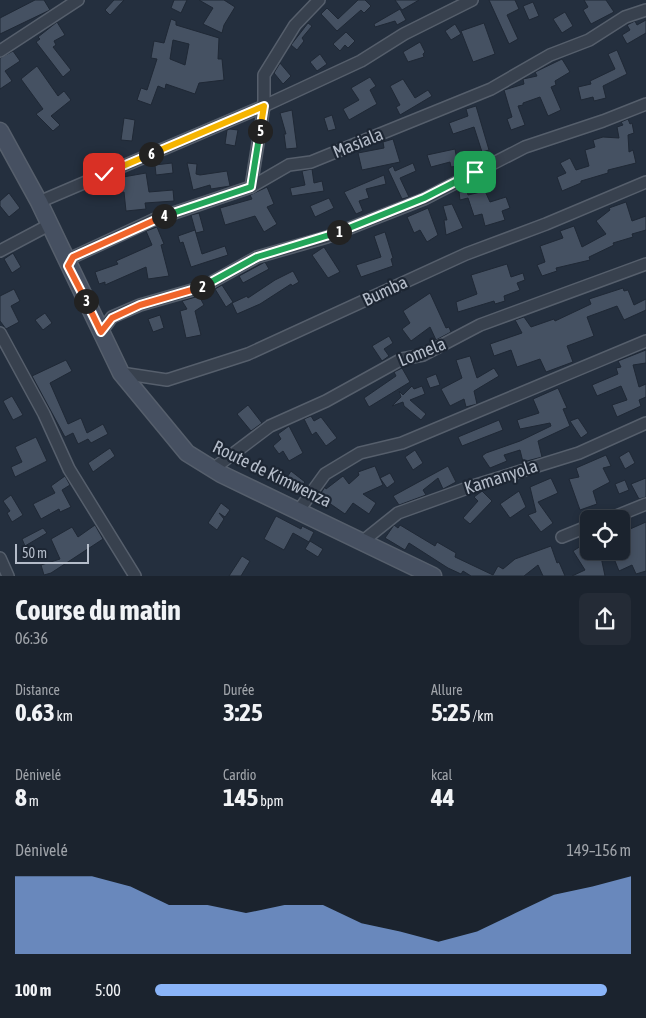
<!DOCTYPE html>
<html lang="fr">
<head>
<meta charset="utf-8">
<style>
  :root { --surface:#1b232e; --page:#242b36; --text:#f1f3f6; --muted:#a0a4aa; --line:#39404a; --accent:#8ab4f8 }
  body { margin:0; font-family:"Asap Condensed",sans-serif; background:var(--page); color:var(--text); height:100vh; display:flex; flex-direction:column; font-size:19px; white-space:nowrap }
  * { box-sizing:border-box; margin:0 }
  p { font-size:16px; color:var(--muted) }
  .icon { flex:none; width:28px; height:28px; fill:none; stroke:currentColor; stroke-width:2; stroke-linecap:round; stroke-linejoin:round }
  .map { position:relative; height:576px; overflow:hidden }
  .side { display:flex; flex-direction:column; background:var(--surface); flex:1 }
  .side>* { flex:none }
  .tools { position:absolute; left:580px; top:510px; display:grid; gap:10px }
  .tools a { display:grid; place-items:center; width:50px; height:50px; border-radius:8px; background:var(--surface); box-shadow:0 2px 8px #0003,0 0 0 1px var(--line); font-size:25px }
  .scale { position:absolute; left:15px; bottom:12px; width:74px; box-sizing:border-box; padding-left:5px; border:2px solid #b4bcc9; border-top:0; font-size:14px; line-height:18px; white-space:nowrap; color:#b4bcc9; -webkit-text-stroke:4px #1d2633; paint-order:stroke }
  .pin { position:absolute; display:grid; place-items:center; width:42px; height:42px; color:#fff; margin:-21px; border-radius:10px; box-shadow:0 2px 8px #0006 }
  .km { position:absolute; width:25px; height:25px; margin:-12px; border-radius:50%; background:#222; color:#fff; font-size:14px; line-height:25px; text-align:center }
  .round { display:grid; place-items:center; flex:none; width:52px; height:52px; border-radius:8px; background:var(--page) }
  .head { display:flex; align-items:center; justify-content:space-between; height:85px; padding:0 15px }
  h1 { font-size:28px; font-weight:700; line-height:38px }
  .stats { display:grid; grid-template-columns:repeat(3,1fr); gap:8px; height:85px; padding:5px 15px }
  .stats div { display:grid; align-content:center }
  .stats b { font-size:25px; font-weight:700 }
  .stats small { font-size:14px; font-weight:400 }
  .stats p { font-size:14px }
  .chart { height:140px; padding:10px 15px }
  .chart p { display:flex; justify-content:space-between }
  .chart svg { width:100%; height:90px; margin-top:5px; fill:var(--accent); opacity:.7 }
  ul { padding:0 15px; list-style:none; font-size:16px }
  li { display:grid; grid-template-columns:80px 60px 1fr; align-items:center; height:38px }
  li i { height:12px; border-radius:6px; background:var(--accent) }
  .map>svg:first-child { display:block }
  .building { fill:#455162; stroke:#1f2835; fill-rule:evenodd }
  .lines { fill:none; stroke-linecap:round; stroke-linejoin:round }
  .street-casing { stroke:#565f6c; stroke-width:14 }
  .secondary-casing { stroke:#565f6c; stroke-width:19 }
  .street { stroke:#38414e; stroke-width:11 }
  .secondary { stroke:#465061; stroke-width:16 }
  .split-1-casing { stroke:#fff; stroke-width:10 }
  .split-2-casing { stroke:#fff; stroke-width:10 }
  .split-3-casing { stroke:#fff; stroke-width:10 }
  .split-4-casing { stroke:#fff; stroke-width:10 }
  .split-5-casing { stroke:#fff; stroke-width:10 }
  .split-6-casing { stroke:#fff; stroke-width:10 }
  .split-7-casing { stroke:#fff; stroke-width:10 }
  .split-1 { stroke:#22a559; stroke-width:6 }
  .split-2 { stroke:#22a559; stroke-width:6 }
  .split-3 { stroke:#f0652b; stroke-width:6 }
  .split-4 { stroke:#f0652b; stroke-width:6 }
  .split-5 { stroke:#22a559; stroke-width:6 }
  .split-6 { stroke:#f5b400; stroke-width:6 }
  .split-7 { stroke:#f5b400; stroke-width:6 }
  .labels { text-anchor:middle; stroke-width:4.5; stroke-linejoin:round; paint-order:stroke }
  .street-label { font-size:18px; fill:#b4bcc9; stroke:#1d2633 }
</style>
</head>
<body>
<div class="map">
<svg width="646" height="576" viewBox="0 0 646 576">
  <rect width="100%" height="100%" fill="#242f3e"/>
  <g class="building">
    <path d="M35,0H44L50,10L0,34V18Z"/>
    <path d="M114,0H124L110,15L105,10Z"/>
    <path d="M174,0H187L181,13L171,8Z"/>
    <path d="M199,0H224L235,7L224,25L222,33L203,24L213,8Z"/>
    <path d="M358,0H365L371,6L364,13L361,10L337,31L321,14L327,8L338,19Z"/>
    <path d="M395,0H419L402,10Z"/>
    <path d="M489,0H515L519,9L507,15L518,39L509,44Z"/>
    <path d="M584,0H606L614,12L591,24L583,10L588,7Z"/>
    <path d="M533,2L539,16L529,20L523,6Z"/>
    <path d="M400,9L406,20L397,25L395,21L375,27L374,24Z"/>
    <path d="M565,12L573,26L562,33L553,19Z"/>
    <path d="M171,19L176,21V25L219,38L218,59H222L224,80L199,83L195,94L166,84L165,89L158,86L151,105L137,100L141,88L147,90L157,59L151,58L154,41L164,43ZM173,40L189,44L185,65L170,59Z"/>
    <path d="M646,20V33L627,44L622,35L630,30L627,25L635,21L637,25Z"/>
    <path d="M57,22L65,35L54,41L56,45L53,47L71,70L63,77L36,42L40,39L38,37Z"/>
    <path d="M308,23L312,26L302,38L304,41L297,50L291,45Z"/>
    <path d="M484,23L495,54L473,62L461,31Z"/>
    <path d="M455,24L461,34L451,40L445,31Z"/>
    <path d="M346,32L355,41L348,48L345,45L340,51L333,44Z"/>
    <path d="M420,42L425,52L423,54L424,57L408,62L403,52Z"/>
    <path d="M617,50L627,74L603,86L606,98L594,101L593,97L581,100L578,87L591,84L590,81L615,69L608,54Z"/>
    <path d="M13,51L20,61L5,71L12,81L0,89V58Z"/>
    <path d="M320,54L327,64L317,71L310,62Z"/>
    <path d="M562,59L570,72L555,81L556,85L551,87L561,110L548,116L540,97L523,103V105L518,106L525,125L511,130L507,119L512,117L504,90L524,84L523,79L537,76L535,72Z"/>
    <path d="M280,63L291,76L283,84L274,73Z"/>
    <path d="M37,66L58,96L64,91L71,100L51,116L60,125L53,131L36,114L43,109L21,79Z"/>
    <path d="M370,77L376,86L370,90L377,104L349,120L343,109L359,100L351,88Z"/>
    <path d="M403,79L415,98L428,90L432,96L400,115L396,107L400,105L390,86Z"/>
    <path d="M476,106L489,150L482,152L474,127L453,134L449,123L468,116L466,109Z"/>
    <path d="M292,110L297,148L286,149L284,134H286L280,113Z"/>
    <path d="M332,115L336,129L328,131L324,118Z"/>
    <path d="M124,118L135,120L132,141L121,140Z"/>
    <path d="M628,119L630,124L632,123L634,133L628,135L629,152L633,150L636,163L608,170V173L581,181V183L562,191L557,177L566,173L560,163L570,158L576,170L589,166L585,150L595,147L593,140L603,137L619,138L617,127L623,125L621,122Z"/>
    <path d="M230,129L238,130L235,146L225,144L227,130Z"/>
    <path d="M393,139L400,162L362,170L358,153L384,148L383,142Z"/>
    <path d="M455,149L458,166L451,167L450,162L431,167L427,155Z"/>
    <path d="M172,163L173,173L156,175L155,165Z"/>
    <path d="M187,163L197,164L196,174L200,175L227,171L230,186L211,189L210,185L193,190Z"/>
    <path d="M413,163L416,171L400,178L409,197L402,199L388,169L393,166L395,171Z"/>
    <path d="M312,169L314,183L322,181L324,191L292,196L290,188L305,185L302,171Z"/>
    <path d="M146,173L149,192L173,190L174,201L145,203L146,209L126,211L124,192L102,194L100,184L123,181V177Z"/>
    <path d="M384,175L386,184L366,189L369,198L359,201L363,211L356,214L344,192Z"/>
    <path d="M267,187L274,204L267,207L277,224L264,232L255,216L225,225L220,208L252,199L250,195Z"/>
    <path d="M467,191L468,195L485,191L490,202L506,197L510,208L502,211L505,220L485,226L482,214L474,216L468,198L460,200L459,192Z"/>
    <path d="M9,193L20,208L9,217L0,206V201Z"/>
    <path d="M329,198L334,208L315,217L310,206Z"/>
    <path d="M626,202L632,221L646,216V230L632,234L633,237L613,243L614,245L589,257L590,260L556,268L557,271L542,276L537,265L545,262L540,246L563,238L560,231L574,226L582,247L606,234L596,221L610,210L609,208Z"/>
    <path d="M452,204L463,228L446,235L444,220H447L443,206Z"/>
    <path d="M428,208L438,235L427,242L420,230L414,233L407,217Z"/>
    <path d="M199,213L204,231L196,233L191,215Z"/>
    <path d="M157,227L164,244L161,245L169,276L148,279L146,267L105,285V282L99,284L95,272L118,264L116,261L152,245L146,231Z"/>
    <path d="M195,230L202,254L225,246L228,255L191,267L183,242L180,243L178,236Z"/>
    <path d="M385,232L393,258L391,259L393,266L361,277L356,265L381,257L374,236Z"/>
    <path d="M324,247L340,272L328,278L312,255Z"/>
    <path d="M13,253L21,267L12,273L4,259Z"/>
    <path d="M265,262L269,269L243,283L239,276Z"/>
    <path d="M507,264L511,277L523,273L525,280L517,283L520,290L504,296L505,301L495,304L494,301L458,312L456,302L477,294L471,275Z"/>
    <path d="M293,271L299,282L292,286L291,284L260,304L237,314L232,303L247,296L248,298L275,280Z"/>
    <path d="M222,285L233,302L226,307L215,289Z"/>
    <path d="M623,288L624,291L628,290L634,305L646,299V310L624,320L617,306L587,317L594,336L567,346L573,362L546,372L540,359L517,367L511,350L494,356L490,344L522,333L515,320L524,317L531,327L554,319L555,321L591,304L589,299Z"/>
    <path d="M14,289L20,301L11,306L19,322L6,329L0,321V296Z"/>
    <path d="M430,293L446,328L449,327L451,332L436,340L430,327L411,341L402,329L410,323L403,311Z"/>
    <path d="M199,296L204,305L195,311L201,335L186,338L180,311L187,309L182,301Z"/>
    <path d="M45,313L52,323L43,330L35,320Z"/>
    <path d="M160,315L164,328L153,332L148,319Z"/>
    <path d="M389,336L393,343L384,349L389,356L382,361L372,346Z"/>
    <path d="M646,350V363L633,365L639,387L646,384V397L639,400L641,406L617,417L612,405L627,400L621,386L597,396L592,385L618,374L616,368L621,367L618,361Z"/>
    <path d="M470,356L477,378L494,368L499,376L474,391L477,404L466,407L464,399L450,406L441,389L462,378L456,360Z"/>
    <path d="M66,360L72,371L50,383L68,424L81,418L87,433L103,424L108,434L91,443L88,439L78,444L73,433L65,437L32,376Z"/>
    <path d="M402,368L410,382L369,407L364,398L396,376L394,372Z"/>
    <path d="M436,374L440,385L430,388L426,378Z"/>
    <path d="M412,386L414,389L422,386L425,394L410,400L426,414L421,420L404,406L403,402L392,406L401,397L399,391L403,395Z"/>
    <path d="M558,388L567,408L563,409L570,426L538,441L542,457L523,462L520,450L504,455L507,461L490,468L482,456L486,453L520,441L551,426L550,423L520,429L517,420L539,413L533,399Z"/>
    <path d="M12,396L23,415L13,420L3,401Z"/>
    <path d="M248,405L262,423L251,431L237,414Z"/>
    <path d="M311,416L314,421L321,417L337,438L326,446L316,432L312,435L304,419Z"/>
    <path d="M578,418L588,433L581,438L570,421Z"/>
    <path d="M499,420L503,430L462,446L458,437Z"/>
    <path d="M289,426L303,453L289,461L283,451L279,454L273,446L281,439L278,434Z"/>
    <path d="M36,437L47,461L15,477L11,467L22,462L15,447Z"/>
    <path d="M110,448L115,456L93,472L88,463Z"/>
    <path d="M415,450L423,463L413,470L405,457Z"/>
    <path d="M629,451L635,463L625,469L619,457Z"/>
    <path d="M606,455L611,466L603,468L610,482L593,491L597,504L580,510L569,479L579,477L576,468Z"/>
    <path d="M375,466L380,478L390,473L395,482L387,488L380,478L383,485L363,494L376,503L369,514L353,503L345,514L319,496L325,487L326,489L343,476L349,484L359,475L358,472Z"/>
    <path d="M448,466L456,482L443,489L438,478L423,490L426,495L399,505L393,496Z"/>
    <path d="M291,471L305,482L297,492L284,482Z"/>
    <path d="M65,476L70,485L62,490L71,507L60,512L59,509L41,519L33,504L55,493L51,486Z"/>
    <path d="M551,478L558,493L538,502L553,523L541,532L528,515L536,512L530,487Z"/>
    <path d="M646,478V497L639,499L631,484Z"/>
    <path d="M625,480L629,490L619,494L615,484Z"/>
    <path d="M482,491L492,501L470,524L463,518L478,501L474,497Z"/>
    <path d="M519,491L526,507L510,518L500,504Z"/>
    <path d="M11,495L23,515L12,522L7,513L10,511L3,501Z"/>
    <path d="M221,503L230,510L225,517L219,513L224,519L217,530L208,523Z"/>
    <path d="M276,516L301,529L302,526L314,532L309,542L293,533L284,550L264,539Z"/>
    <path d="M646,522V571L636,574L632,565L619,571L611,551H629L621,533Z"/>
    <path d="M95,525L103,539L51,573L44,575L41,565L60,559L51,539L72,527L78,537Z"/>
    <path d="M394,525L398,528L400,525L435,546L437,542L456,553L455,557L493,575L498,566L503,569L515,559L551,546L557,563L559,562L565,576H543L538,565L524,576H471L463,571L461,574L448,568L409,543L405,550L385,538Z"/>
    <path d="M43,528L47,533L25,546L22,539Z"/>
    <path d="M310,541L323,549L318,557L305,549Z"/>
    <path d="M589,541V551L593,554L600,552L605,576H572L585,570L573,551Z"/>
    <path d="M242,556L250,561L241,576H229Z"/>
  </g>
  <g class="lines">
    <defs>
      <g id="street">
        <path d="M0,51L78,0"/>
        <path d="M251,187L264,106V75L295,25L319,0"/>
        <path d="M39,202L264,106L361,61L404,34L472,0"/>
        <path d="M0,251L49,225"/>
        <path d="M69,265L73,257L153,220L251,187L289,165L311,162L491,89L550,55L589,40L625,17L646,10"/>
        <path d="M101,332L112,317L140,305L203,287L257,257L327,237L424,199L525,147L603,121L646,104"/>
        <path d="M0,333L44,414L69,469L135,576"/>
        <path d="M121,373L167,380L248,354L466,254L546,224L646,182"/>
        <path d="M213,469L270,426L326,401L402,359L423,355L480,325L646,264"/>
        <path d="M299,510L325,474L360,453L402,443L646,341"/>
        <path d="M609,519L646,504"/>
        <path d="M562,537L589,526"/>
        <path d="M363,541L398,513L473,486L579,453L646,423"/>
        <path d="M0,558L8,576"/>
      </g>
      <path id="secondary" d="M0,131L39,202L121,373L187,453L221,474L433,576"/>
    </defs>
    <use href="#street" class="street-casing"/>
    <use href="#secondary" class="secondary-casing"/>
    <use href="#street" class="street"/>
    <use href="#secondary" class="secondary"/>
  </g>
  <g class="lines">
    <defs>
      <path id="split-1" d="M339,232L424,198L475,172"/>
      <path id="split-2" d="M202,287L257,257L339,232"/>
      <path id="split-3" d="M86,301L101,332L112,318L140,305L202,287"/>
      <path id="split-4" d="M86,301L68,266L73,257L164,216"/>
      <path id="split-5" d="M164,216L251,187L260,131"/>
      <path id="split-6" d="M151,154L264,106L260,131"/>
      <path id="split-7" d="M104,174L151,154"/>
    </defs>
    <use href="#split-1" class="split-1-casing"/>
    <use href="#split-2" class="split-2-casing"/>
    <use href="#split-3" class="split-3-casing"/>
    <use href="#split-4" class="split-4-casing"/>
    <use href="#split-5" class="split-5-casing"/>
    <use href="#split-6" class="split-6-casing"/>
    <use href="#split-7" class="split-7-casing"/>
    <use href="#split-1" class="split-1"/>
    <use href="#split-2" class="split-2"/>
    <use href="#split-3" class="split-3"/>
    <use href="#split-4" class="split-4"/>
    <use href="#split-5" class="split-5"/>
    <use href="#split-6" class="split-6"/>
    <use href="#split-7" class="split-7"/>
  </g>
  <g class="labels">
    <g class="street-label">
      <text transform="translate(358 143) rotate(-22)" y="6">Masiala</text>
      <text transform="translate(385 291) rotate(-25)" y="6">Bumba</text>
      <text transform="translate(422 352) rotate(-22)" y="6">Lomela</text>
      <text transform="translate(272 474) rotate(26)" y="6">Route de Kimwenza</text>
      <text transform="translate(501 477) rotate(-18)" y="6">Kamanyola</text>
    </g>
  </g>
</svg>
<div class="tools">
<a><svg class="icon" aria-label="locate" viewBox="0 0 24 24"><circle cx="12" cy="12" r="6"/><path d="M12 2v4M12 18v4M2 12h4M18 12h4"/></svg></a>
</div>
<div class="scale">50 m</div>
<div class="pin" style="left:475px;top:172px;background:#1e9e55"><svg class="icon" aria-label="arrive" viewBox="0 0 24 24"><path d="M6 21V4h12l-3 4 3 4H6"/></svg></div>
<div class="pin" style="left:104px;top:174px;background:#d93025"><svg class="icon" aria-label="check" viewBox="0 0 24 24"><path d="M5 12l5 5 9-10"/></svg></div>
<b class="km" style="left:339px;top:232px">1</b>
<b class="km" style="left:202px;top:287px">2</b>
<b class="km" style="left:86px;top:301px">3</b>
<b class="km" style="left:164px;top:216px">4</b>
<b class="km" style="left:260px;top:131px">5</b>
<b class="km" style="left:151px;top:154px">6</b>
</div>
<section class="side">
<div class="head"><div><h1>Course du matin</h1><p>06:36</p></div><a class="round"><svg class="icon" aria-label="share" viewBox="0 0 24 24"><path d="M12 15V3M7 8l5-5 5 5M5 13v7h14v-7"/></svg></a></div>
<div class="stats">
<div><p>Distance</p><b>0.63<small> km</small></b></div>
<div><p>Durée</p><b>3:25</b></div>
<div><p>Allure</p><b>5:25<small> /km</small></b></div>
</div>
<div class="stats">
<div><p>Dénivelé</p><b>8<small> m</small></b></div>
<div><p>Cardio</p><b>145<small> bpm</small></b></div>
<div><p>kcal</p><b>44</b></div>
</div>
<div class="chart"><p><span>Dénivelé</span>149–156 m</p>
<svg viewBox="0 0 160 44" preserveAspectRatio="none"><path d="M0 44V6L10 6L20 6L30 11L40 20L50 20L60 24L70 20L80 20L90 29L100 33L110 38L120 33L130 24L140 15L150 11L160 6V44z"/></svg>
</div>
<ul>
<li><b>100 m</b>5:00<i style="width:95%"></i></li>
</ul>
</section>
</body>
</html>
